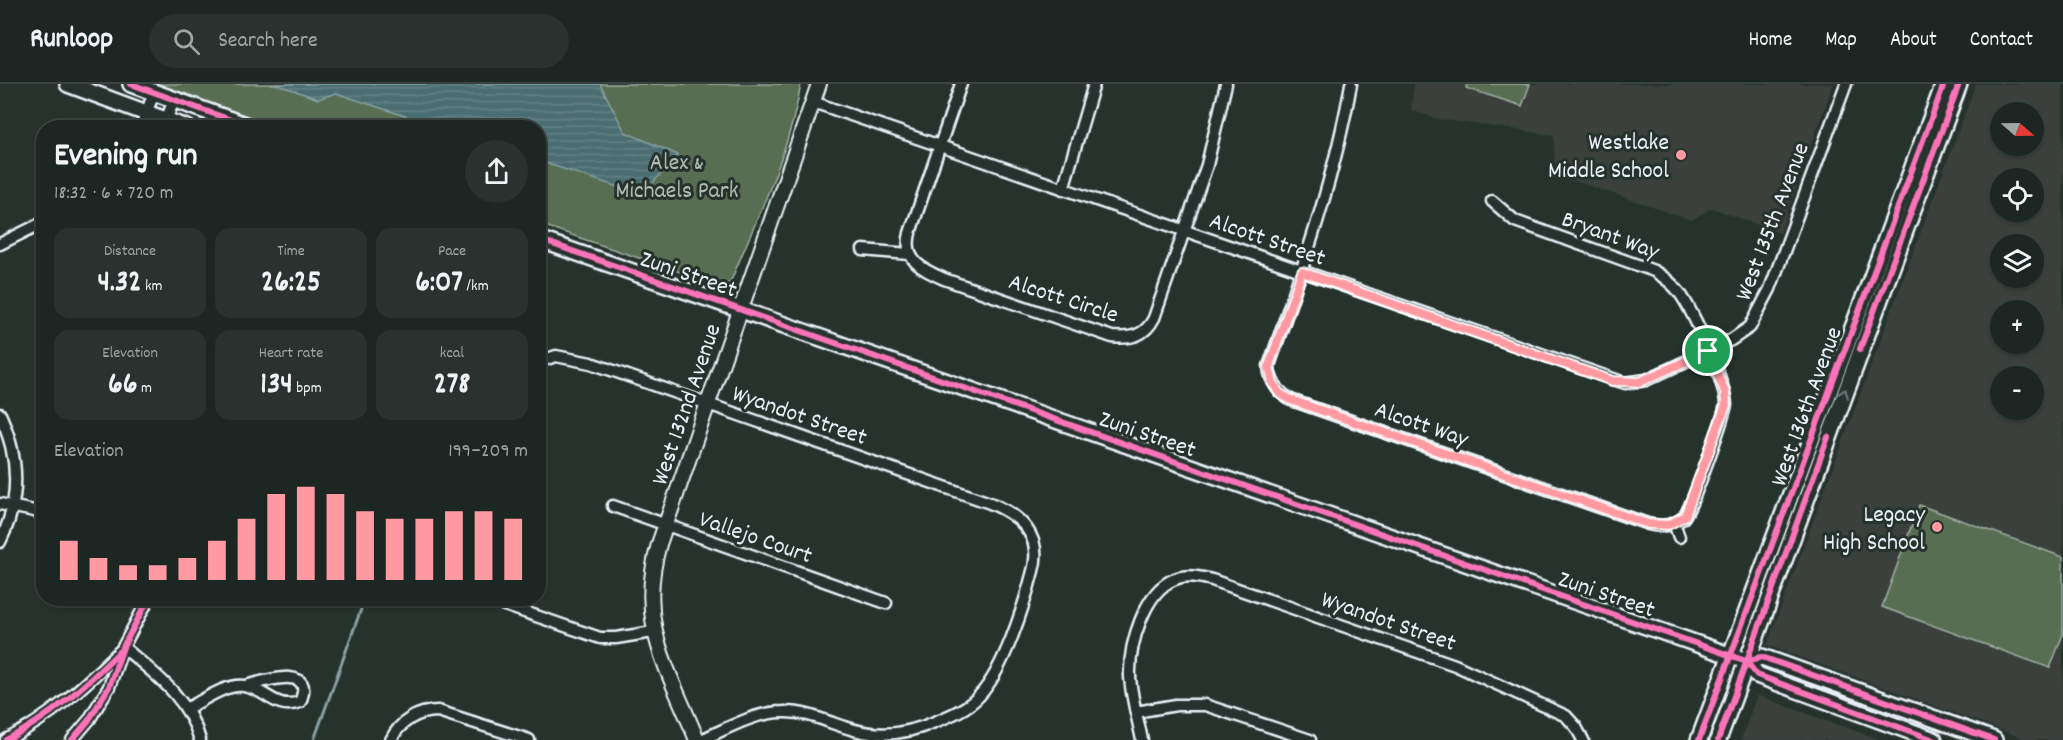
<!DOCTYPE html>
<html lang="en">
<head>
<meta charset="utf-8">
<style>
  :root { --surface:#1c2622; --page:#29322f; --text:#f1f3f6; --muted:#a0a5a5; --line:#3a4340; --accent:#ff9aa2 }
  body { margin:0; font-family:Dekko,sans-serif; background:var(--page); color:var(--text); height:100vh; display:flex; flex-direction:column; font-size:22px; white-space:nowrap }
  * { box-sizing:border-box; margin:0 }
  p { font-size:20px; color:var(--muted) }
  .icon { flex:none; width:33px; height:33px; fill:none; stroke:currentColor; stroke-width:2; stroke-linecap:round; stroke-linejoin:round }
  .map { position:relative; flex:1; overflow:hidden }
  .panel { position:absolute; left:36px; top:36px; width:510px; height:486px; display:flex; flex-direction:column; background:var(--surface); border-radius:24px; box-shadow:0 2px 4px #0004,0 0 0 2px var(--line) }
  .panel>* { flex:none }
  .needle { width:39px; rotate:110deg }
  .buttons { position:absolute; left:1990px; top:18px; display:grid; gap:12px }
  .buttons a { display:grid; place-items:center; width:54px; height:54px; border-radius:50%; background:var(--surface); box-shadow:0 2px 4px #0004,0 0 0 2px var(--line); font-size:30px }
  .pin { position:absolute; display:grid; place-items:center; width:51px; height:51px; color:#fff; margin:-26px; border:3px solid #fff; border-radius:50%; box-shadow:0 2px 6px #0007 }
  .round { display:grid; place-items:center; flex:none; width:63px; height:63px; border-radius:32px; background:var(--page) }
  .summary { display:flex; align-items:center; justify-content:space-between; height:102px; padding:0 18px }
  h1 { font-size:33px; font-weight:700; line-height:45px }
  .stats { display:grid; grid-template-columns:repeat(3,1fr); gap:9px; height:102px; padding:6px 18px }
  .stats div { display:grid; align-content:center; border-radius:15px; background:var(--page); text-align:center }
  .stats b { font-size:30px; font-weight:700 }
  .stats small { font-size:16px; font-weight:400 }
  .stats p { font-size:16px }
  .chart { height:168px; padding:12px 18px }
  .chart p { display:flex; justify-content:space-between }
  .chart svg { width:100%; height:108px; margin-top:6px; stroke:var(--accent); stroke-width:6 }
  header { display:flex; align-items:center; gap:36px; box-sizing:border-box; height:84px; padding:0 30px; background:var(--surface); border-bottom:2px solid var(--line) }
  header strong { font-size:28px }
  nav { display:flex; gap:33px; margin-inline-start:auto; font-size:21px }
  .search { width:420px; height:54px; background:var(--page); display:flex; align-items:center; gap:15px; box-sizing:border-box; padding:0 21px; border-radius:33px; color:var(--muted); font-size:22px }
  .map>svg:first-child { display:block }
  .built { fill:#3a403e; fill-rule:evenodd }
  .park { fill:#596e52; stroke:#a0b0a5; stroke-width:1.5 }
  .water { fill:url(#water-rules); stroke:#89a2a6; stroke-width:1.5 }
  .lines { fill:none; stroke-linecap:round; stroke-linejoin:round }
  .stream { stroke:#89a2a6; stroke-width:3 }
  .minor-casing { stroke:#e8f1f8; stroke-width:15 }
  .tertiary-casing { stroke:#e8f1f8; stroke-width:18 }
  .secondary-casing { stroke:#e8f1f8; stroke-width:20 }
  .minor { stroke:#26332d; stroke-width:10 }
  .tertiary { stroke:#26332d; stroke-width:14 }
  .secondary { stroke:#26332d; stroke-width:15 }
  .cycleway-casing { stroke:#26332d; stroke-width:10 }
  .cycleway { stroke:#fb73b8; stroke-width:6 }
  .oneway { stroke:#6a7674 }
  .route-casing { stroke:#fff; stroke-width:12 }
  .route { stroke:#ff9aa2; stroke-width:8 }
  .poi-dot { fill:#ff9aa2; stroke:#26332d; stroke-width:2 }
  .labels { text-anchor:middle; stroke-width:6; stroke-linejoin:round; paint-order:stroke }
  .poi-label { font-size:24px; fill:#e8f1f8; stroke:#26332d; text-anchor:end }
  .park-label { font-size:24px; fill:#afbdb6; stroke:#26332d }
  .street-label { font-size:24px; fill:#e8f1f8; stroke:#26332d }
</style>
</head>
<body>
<header>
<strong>Runloop</strong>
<div class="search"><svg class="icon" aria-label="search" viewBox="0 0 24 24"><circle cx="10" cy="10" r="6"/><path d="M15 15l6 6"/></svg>Search here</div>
<nav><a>Home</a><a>Map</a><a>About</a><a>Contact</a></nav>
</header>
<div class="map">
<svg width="2063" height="656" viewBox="0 0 2063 656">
  <defs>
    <pattern id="water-rules" width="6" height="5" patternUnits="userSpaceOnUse" patternTransform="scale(1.5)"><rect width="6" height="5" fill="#4a6d70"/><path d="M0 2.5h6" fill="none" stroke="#648285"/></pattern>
  </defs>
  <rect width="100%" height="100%" fill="#26332d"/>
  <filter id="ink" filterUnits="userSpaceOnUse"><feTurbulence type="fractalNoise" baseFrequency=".0167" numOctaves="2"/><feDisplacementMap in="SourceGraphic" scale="12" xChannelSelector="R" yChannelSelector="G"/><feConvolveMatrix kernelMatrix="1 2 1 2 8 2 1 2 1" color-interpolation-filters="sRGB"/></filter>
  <g filter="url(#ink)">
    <g class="built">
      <path d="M1414,0H1833L1780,149L1712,124L1691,136L1555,90L1554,51L1438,35L1411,26Z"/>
      <path d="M1976,0H2063V656H2029L1767,561ZM2001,28H2034V62H2001ZM2001,94H2034V128H2001ZM2001,160H2034V194H2001ZM2001,226H2034V260H2001ZM2001,292H2034V326H2001Z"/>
      <path d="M1757,611L1791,624L1881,656H1741Z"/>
    </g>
    <g class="park">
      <path d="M156,0H801C789,70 757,134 730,199L718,201L539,140L538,44L273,43Z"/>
      <path d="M1467,0H1530L1522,22L1466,4Z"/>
      <path d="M1919,421L2063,473V550L2050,584L1882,523Z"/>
    </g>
    <path class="water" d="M276,0H600L625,48L678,71L642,111L539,77L538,44L438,43L336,9L318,15Z"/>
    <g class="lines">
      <path class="stream" d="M314,656L365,514"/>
      <defs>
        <g id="minor">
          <path d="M961,0L910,149C903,177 922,185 944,195L1112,253C1131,255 1145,252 1154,234L1207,81L1226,0"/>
          <path d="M1351,0C1334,97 1301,189 1269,282C1270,298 1278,308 1291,316L1648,440C1660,443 1672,443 1683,434C1692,425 1722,338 1726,321C1726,299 1693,227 1679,208C1672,199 1664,193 1654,187L1515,137L1492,117"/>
          <path d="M813,18L1625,299L1646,296L1731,256L1750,243L1770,205L1846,0"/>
          <path d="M164,43L174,15"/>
          <path d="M141,44L154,8"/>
          <path d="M1063,105L1094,0"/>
          <path d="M0,160L44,138"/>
          <path d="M863,166L909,170"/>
          <path d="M538,278L556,272L591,279L990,419C1020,431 1043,452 1033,487C1024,522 1004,586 979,612C968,624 952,631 937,637C915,647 894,652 870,649C840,646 814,627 783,628C755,628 726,645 701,656"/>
          <path d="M0,330C19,372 21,416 0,458"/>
          <path d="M0,420L44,429"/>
          <path d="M613,422L886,519"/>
          <path d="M1674,439L1679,453"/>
          <path d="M484,514L600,554H616L653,548"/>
          <path d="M123,563C156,591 188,613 200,656"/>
          <path d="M188,624C204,616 225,600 244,602C266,605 275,627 300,618C317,579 262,598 246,602"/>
          <path d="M1136,628L1176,621H1205L1310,656"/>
          <path d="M6,656C51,633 85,601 121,566"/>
          <path d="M72,656L89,636L109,603L123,563L149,514"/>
          <path d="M391,656C400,637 418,627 438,627L529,656"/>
          <path d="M1142,656C1138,635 1131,613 1130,592C1129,561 1144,507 1175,495C1187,490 1200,493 1212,496L1455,581L1566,632L1576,643L1583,656"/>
        </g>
        <path id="tertiary" d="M697,656C668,584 636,539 659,460L819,0"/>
        <g id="secondary">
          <path d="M68,0L187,44"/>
          <path d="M131,0L253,44"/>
          <path d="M538,155L1746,577L1757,591L1934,656"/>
          <path d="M1746,577L1762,573L1994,656"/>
          <path d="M1699,656L1944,0"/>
          <path d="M1718,656L1959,0"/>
        </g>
      </defs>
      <use href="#minor" class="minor-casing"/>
      <use href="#tertiary" class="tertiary-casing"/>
      <use href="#secondary" class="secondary-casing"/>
      <use href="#minor" class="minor"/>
      <use href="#tertiary" class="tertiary"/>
      <use href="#secondary" class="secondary"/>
      <defs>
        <g id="cycleway">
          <path d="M131,0L253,44"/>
          <path d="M538,155L1746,577L1757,591L1934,656"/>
          <path d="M1860,265L1959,0"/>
          <path d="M1746,577L1762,573L1994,656"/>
          <path d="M6,656C50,633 84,603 119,568"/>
          <path d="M72,656L89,636L109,603L123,563L149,514"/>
          <path d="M1699,656L1944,0"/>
          <path d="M1718,656L1828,353"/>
        </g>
      </defs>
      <use href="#cycleway" class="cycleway-casing"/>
      <use href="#cycleway" class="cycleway"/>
    </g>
    <defs><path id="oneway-chevron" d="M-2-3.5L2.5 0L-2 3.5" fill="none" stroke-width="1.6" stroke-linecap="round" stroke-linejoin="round" transform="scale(1.5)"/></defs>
    <use class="oneway" href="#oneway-chevron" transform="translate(1844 309) rotate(-70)"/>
  </g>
  <g class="lines" filter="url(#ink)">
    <defs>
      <path id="route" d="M1302,188L1613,297L1640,298L1708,267L1725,308L1726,321L1685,432L1668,441L1648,440L1291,316L1279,309L1273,299L1269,282Z"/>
    </defs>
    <use href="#route" class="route-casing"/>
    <use href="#route" class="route"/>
  </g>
  <g class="poi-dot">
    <circle cx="1681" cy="71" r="6"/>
    <circle cx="1937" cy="443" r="6"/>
  </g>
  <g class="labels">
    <g class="poi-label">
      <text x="1669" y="65">Westlake<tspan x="1669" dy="28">Middle School</tspan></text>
      <text x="1925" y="437">Legacy<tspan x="1925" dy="28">High School</tspan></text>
    </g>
    <g class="park-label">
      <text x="677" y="85">Alex &amp;<tspan x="677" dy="28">Michaels Park</tspan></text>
    </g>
    <g class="street-label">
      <text transform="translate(1771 137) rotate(-69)" y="8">West 135th Avenue</text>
      <text transform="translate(1611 150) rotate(20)" y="8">Bryant Way</text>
      <text transform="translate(1268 154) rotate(19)" y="8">Alcott Street</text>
      <text transform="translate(689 189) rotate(19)" y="8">Zuni Street</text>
      <text transform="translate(1064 213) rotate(18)" y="8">Alcott Circle</text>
      <text transform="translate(685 320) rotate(-71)" y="8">West 132nd Avenue</text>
      <text transform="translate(1805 322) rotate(-70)" y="8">West 136th Avenue</text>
      <text transform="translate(800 330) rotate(19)" y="8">Wyandot Street</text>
      <text transform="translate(1422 339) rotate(19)" y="8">Alcott Way</text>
      <text transform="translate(1148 349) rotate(19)" y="8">Zuni Street</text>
      <text transform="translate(756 452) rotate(19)" y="8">Vallejo Court</text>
      <text transform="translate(1607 509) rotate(19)" y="8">Zuni Street</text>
      <text transform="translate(1389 536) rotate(19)" y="8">Wyandot Street</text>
    </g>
  </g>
</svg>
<div class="buttons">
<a><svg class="needle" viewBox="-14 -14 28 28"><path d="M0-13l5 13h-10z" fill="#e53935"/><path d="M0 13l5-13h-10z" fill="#a0a5a5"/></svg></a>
<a><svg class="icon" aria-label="locate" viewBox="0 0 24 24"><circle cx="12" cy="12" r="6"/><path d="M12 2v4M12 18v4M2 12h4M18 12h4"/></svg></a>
<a><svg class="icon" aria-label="layers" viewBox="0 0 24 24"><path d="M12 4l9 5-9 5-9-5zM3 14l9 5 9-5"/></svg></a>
<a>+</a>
<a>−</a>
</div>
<div class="pin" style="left:1708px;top:267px;background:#1e9e55"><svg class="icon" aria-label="arrive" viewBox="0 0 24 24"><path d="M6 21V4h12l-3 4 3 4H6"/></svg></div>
<section class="panel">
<div class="summary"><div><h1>Evening run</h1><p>18:32 · 6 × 720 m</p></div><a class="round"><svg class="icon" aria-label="share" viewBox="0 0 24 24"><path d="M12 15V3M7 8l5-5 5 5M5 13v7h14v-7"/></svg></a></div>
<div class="stats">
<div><p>Distance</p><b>4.32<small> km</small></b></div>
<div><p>Time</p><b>26:25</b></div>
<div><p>Pace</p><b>6:07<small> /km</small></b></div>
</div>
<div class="stats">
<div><p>Elevation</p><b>66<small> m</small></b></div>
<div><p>Heart rate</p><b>134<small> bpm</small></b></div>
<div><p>kcal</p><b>278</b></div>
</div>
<div class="chart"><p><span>Elevation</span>199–209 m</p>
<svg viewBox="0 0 160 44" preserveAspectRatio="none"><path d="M5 44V28M15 44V35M25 44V38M35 44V38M45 44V35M55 44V28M65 44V19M75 44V9M85 44V6M95 44V9M105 44V16M115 44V19M125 44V19M135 44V16M145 44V16M155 44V19"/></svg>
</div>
</section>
</div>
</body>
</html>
